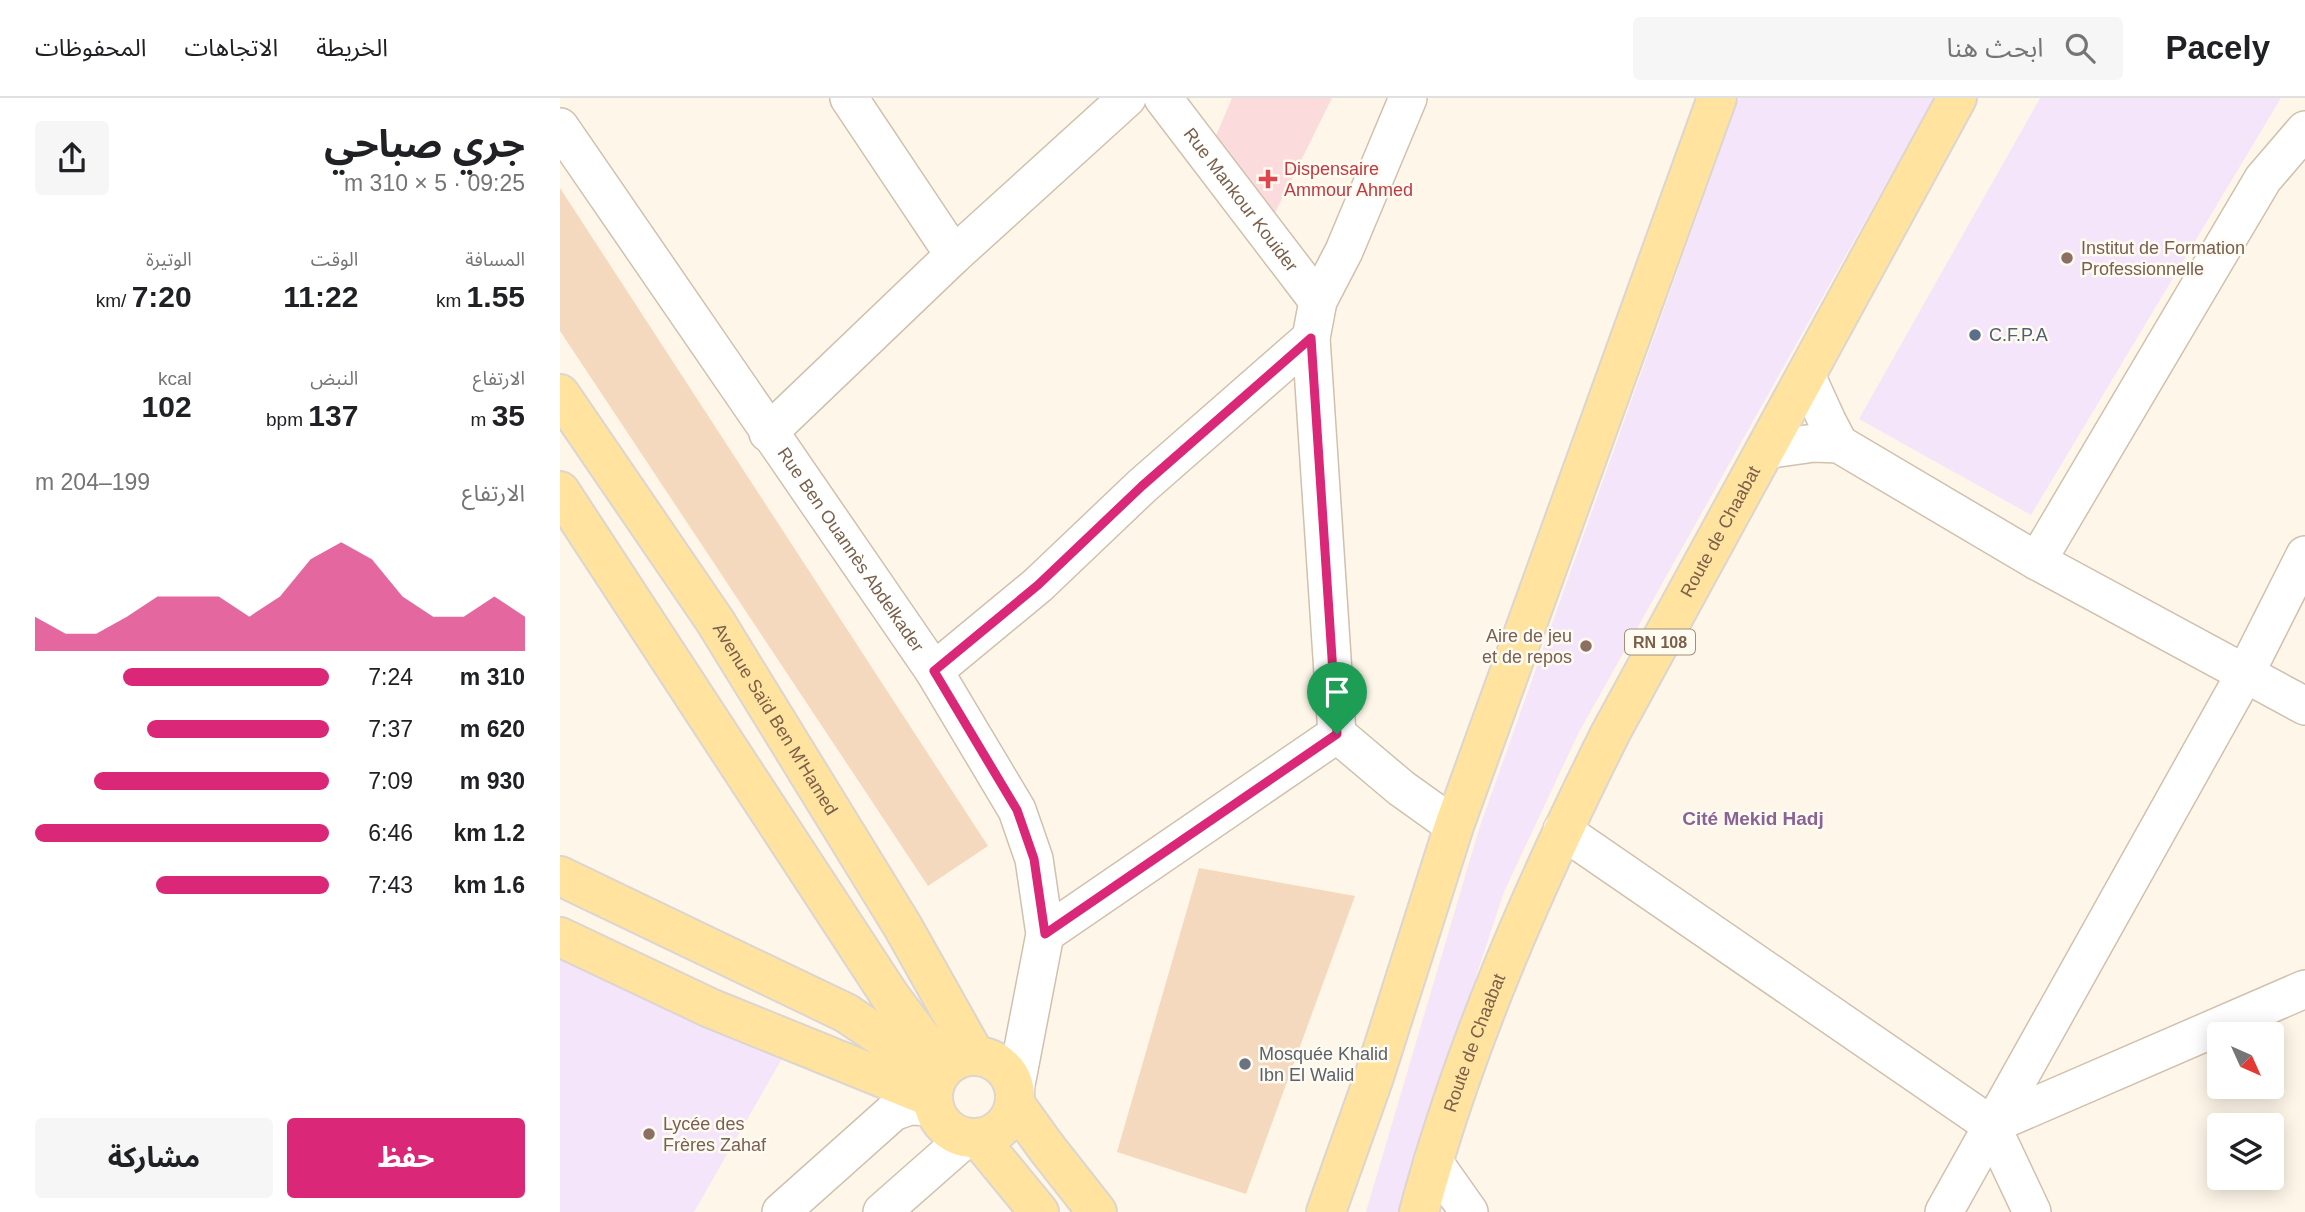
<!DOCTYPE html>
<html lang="ar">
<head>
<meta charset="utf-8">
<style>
  :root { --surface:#fff; --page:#f6f6f6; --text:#202124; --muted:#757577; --line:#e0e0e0; --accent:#db2777 }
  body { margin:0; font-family:Helvetica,"Noto Sans Arabic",sans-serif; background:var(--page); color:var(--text); direction:rtl; height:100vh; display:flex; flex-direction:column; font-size:26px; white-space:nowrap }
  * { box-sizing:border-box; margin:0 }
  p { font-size:23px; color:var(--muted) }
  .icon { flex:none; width:38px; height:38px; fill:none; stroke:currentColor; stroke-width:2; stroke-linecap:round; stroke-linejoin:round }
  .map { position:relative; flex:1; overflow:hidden; direction:ltr }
  .details { display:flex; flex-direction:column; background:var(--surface); width:560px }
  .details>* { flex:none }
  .needle { width:46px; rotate:135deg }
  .buttons { position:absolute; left:1647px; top:924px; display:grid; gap:14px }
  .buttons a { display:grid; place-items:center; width:77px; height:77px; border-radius:7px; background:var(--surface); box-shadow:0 4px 18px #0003; font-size:35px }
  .pin { position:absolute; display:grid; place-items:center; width:60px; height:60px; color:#fff; margin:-72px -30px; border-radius:50% 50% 50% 0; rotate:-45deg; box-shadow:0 0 7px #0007 }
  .pin .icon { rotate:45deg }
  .round { display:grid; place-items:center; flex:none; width:74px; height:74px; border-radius:7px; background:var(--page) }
  .overview { display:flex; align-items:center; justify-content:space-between; height:119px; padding:0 35px }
  h1 { font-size:38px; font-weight:700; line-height:52px }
  .stats { display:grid; grid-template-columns:repeat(3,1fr); gap:10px; height:119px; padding:7px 35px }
  .stats div { display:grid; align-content:center }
  .stats b { font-size:30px; font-weight:700 }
  .stats small { font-size:19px; font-weight:400 }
  .stats p { font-size:19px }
  .chart { height:196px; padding:14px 35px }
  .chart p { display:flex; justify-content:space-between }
  .chart svg { width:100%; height:126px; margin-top:7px; fill:var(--accent); opacity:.7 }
  .action { display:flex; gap:14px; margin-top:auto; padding:14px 35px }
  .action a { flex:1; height:80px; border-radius:7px; background:var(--accent); color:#fff; font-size:28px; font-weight:700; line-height:80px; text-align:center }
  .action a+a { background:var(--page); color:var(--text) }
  ul { padding:0 35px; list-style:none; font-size:23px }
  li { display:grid; grid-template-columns:112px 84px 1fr; align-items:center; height:52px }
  li i { height:18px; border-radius:9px; background:var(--accent) }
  header { display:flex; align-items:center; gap:42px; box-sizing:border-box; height:98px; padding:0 35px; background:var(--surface); border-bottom:2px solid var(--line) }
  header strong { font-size:33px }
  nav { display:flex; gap:38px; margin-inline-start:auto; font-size:24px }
  .search { width:490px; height:63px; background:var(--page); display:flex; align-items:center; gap:18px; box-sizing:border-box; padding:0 24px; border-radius:7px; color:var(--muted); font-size:26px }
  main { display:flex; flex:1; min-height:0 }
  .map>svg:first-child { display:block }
  .education { fill:#f4e5fa }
  .medical { fill:#fcdbdd }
  .building { fill:#f5d9bf }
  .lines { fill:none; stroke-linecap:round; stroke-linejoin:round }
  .minor-casing { stroke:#d1c0ad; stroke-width:40 }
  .major-casing { stroke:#dcd5d0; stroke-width:42 }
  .minor { stroke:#fff; stroke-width:37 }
  .major { stroke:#ffe39f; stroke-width:38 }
  .route-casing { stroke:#fff; stroke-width:14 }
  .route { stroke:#db2777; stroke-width:9 }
  .health-dot { fill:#e0444e; stroke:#fffbf0; stroke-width:2.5 }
  .education-dot { fill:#8d6e63; stroke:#fffbf0; stroke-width:2.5 }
  .service-dot { fill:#5c6f8a; stroke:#fffbf0; stroke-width:2.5 }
  .worship-dot { fill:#6b7280; stroke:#fffbf0; stroke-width:2.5 }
  .labels { text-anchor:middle; stroke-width:5; stroke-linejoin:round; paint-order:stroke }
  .shield { fill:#fffbf0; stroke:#a28e7c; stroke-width:2 }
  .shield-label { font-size:16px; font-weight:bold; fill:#7a5f4a }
  .health-label { font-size:18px; fill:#be3a42; stroke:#fffbf0; text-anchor:start }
  .street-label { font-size:18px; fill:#7a5f4a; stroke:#fffbf0 }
  .education-label { font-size:18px; fill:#785e54; stroke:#fffbf0; text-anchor:start }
  .service-label { font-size:18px; fill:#4e5e75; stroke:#fffbf0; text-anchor:start }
  .worship-label { font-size:18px; fill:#5b616d; stroke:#fffbf0; text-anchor:start }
  .neighbourhood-label { font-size:19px; font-weight:bold; fill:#896296; stroke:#fffbf0 }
</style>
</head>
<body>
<header>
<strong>Pacely</strong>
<div class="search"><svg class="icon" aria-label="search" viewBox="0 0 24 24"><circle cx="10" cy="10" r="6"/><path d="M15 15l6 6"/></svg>ابحث هنا</div>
<nav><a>الخريطة</a><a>الاتجاهات</a><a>المحفوظات</a></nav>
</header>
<main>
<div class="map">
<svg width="1745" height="1114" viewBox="0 0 1745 1114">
  <rect width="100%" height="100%" fill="#fef7e9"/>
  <g class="education">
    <path d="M1179,0H1374L1018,636L944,794L852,1072L841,1114H806L919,731Z"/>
    <path d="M1480,0H1721L1471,417L1299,321Z"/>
    <path d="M0,857L224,957L134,1114H0Z"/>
  </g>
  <path class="medical" d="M672,0H772L712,121L655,40Z"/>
  <g class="building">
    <path d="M0,90L428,748L368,788L0,233Z"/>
    <path d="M639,770L795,798L686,1096L557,1054Z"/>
  </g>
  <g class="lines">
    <defs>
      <g id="minor">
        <path d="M289,0L394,157"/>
        <path id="s1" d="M603,0L758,203"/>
        <path id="s2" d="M0,29L374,573L457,712L474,761L485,836L455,992"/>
        <path d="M751,240L777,636L841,690L894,728"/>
        <path d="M1246,277L1267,323L1279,346"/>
        <path d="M208,335L394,157L567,0"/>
        <path d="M1205,352L1254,345L1279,346L1477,463L1745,608"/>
        <path d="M1477,463L1703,81L1745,32"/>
        <path d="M374,573L478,487L582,388L751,240L758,203L784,153L848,0"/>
        <path d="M1002,732L1431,1027L1472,1114"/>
        <path d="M485,836L777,636"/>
        <path d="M1431,1027L1745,891"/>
        <path d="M873,1063L909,1114"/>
        <path d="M221,1114L333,1014L350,1008L374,1009"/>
        <path d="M322,1114L406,1040"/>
        <path d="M1384,1114L1686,574L1745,457"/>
      </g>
      <g id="major">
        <path id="s3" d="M0,296L155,523L343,829L415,957"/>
        <path d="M0,393L330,898L384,970"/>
        <path d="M0,778L286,915L354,961L375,972"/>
        <path d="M0,839L150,910L372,1000"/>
        <circle cx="414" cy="999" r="41"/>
        <path d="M455,1006L486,1049L537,1114"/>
        <path d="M418,1040L479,1114"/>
        <path d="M766,1114L813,982L894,728L1157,0"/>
        <path id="s4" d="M859,1114C904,947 974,788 1051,634L1397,0"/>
      </g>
    </defs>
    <use href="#minor" class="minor-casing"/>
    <use href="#major" class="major-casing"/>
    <use href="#minor" class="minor"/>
    <use href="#major" class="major"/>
  </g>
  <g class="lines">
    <defs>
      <path id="route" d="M751,240L777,636L485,836L474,761L457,712L374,573L478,487L582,388Z"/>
    </defs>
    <use href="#route" class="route-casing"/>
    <use href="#route" class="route"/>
  </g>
  <path class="health-dot" d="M704.5 70.5h7v7h7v7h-7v7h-7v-7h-7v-7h7z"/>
  <g class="education-dot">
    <circle cx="1507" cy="160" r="7"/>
    <circle cx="1026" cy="548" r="7"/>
    <circle cx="89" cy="1036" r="7"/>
  </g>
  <circle class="service-dot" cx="1415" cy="237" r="7"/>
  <circle class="worship-dot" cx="685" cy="966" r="7"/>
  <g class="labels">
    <rect class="shield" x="1065" y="531.5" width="70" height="25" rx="5"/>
    <g class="shield-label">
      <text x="1100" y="550">RN 108</text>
    </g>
    <g class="health-label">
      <text x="724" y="77">Dispensaire<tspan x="724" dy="21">Ammour Ahmed</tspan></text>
    </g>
    <g class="street-label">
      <text dy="6" stroke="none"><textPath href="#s1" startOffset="128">Rue Mankour Kouider</textPath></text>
      <text dy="6" stroke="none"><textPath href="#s4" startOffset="746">Route de Chaabat</textPath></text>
      <text dy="6" stroke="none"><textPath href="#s2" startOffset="513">Rue Ben Ouannès Abdelkader</textPath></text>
      <text dy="6" stroke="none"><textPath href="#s3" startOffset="390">Avenue Saïd Ben M'Hamed</textPath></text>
      <text dy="6" stroke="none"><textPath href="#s4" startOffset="178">Route de Chaabat</textPath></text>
    </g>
    <g class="education-label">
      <text x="1521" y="156">Institut de Formation<tspan x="1521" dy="21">Professionnelle</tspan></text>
      <text x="1012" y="544" text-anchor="end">Aire de jeu<tspan x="1012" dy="21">et de repos</tspan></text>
      <text x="103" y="1032">Lycée des<tspan x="103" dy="21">Frères Zahaf</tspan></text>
    </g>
    <g class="service-label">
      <text x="1429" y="243">C.F.P.A</text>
    </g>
    <g class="worship-label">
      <text x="699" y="962">Mosquée Khalid<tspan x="699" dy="21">Ibn El Walid</tspan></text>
    </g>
    <g class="neighbourhood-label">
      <text x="1193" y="727">Cité Mekid Hadj</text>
    </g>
  </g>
</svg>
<div class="buttons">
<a><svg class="needle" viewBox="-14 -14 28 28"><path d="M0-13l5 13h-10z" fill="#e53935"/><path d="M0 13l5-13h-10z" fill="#757577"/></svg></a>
<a><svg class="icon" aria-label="layers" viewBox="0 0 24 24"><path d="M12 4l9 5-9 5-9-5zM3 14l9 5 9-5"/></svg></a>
</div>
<div class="pin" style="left:777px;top:636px;background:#1e9e55"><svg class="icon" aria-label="arrive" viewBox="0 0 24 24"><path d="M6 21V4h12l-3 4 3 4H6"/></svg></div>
</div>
<section class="details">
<div class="overview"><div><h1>جري صباحي</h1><p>09:25 · 5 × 310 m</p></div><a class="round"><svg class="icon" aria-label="share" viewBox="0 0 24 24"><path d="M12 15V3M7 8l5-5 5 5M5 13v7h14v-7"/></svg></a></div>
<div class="stats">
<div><p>المسافة</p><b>1.55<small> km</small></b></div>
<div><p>الوقت</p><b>11:22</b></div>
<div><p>الوتيرة</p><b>7:20<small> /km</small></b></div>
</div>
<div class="stats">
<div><p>الارتفاع</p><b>35<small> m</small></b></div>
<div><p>النبض</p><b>137<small> bpm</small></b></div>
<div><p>kcal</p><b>102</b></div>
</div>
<div class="chart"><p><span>الارتفاع</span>199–204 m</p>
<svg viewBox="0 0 160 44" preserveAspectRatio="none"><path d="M0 44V32L10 38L20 38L30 32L40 25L50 25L60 25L70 32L80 25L90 12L100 6L110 12L120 25L130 32L140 32L150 25L160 32V44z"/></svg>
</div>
<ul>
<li><b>310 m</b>7:24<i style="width:70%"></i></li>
<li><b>620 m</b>7:37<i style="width:62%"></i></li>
<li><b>930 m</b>7:09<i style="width:80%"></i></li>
<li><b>1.2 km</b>6:46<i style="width:100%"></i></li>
<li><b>1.6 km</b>7:43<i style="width:59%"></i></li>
</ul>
<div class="action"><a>حفظ</a><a>مشاركة</a></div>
</section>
</main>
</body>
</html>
